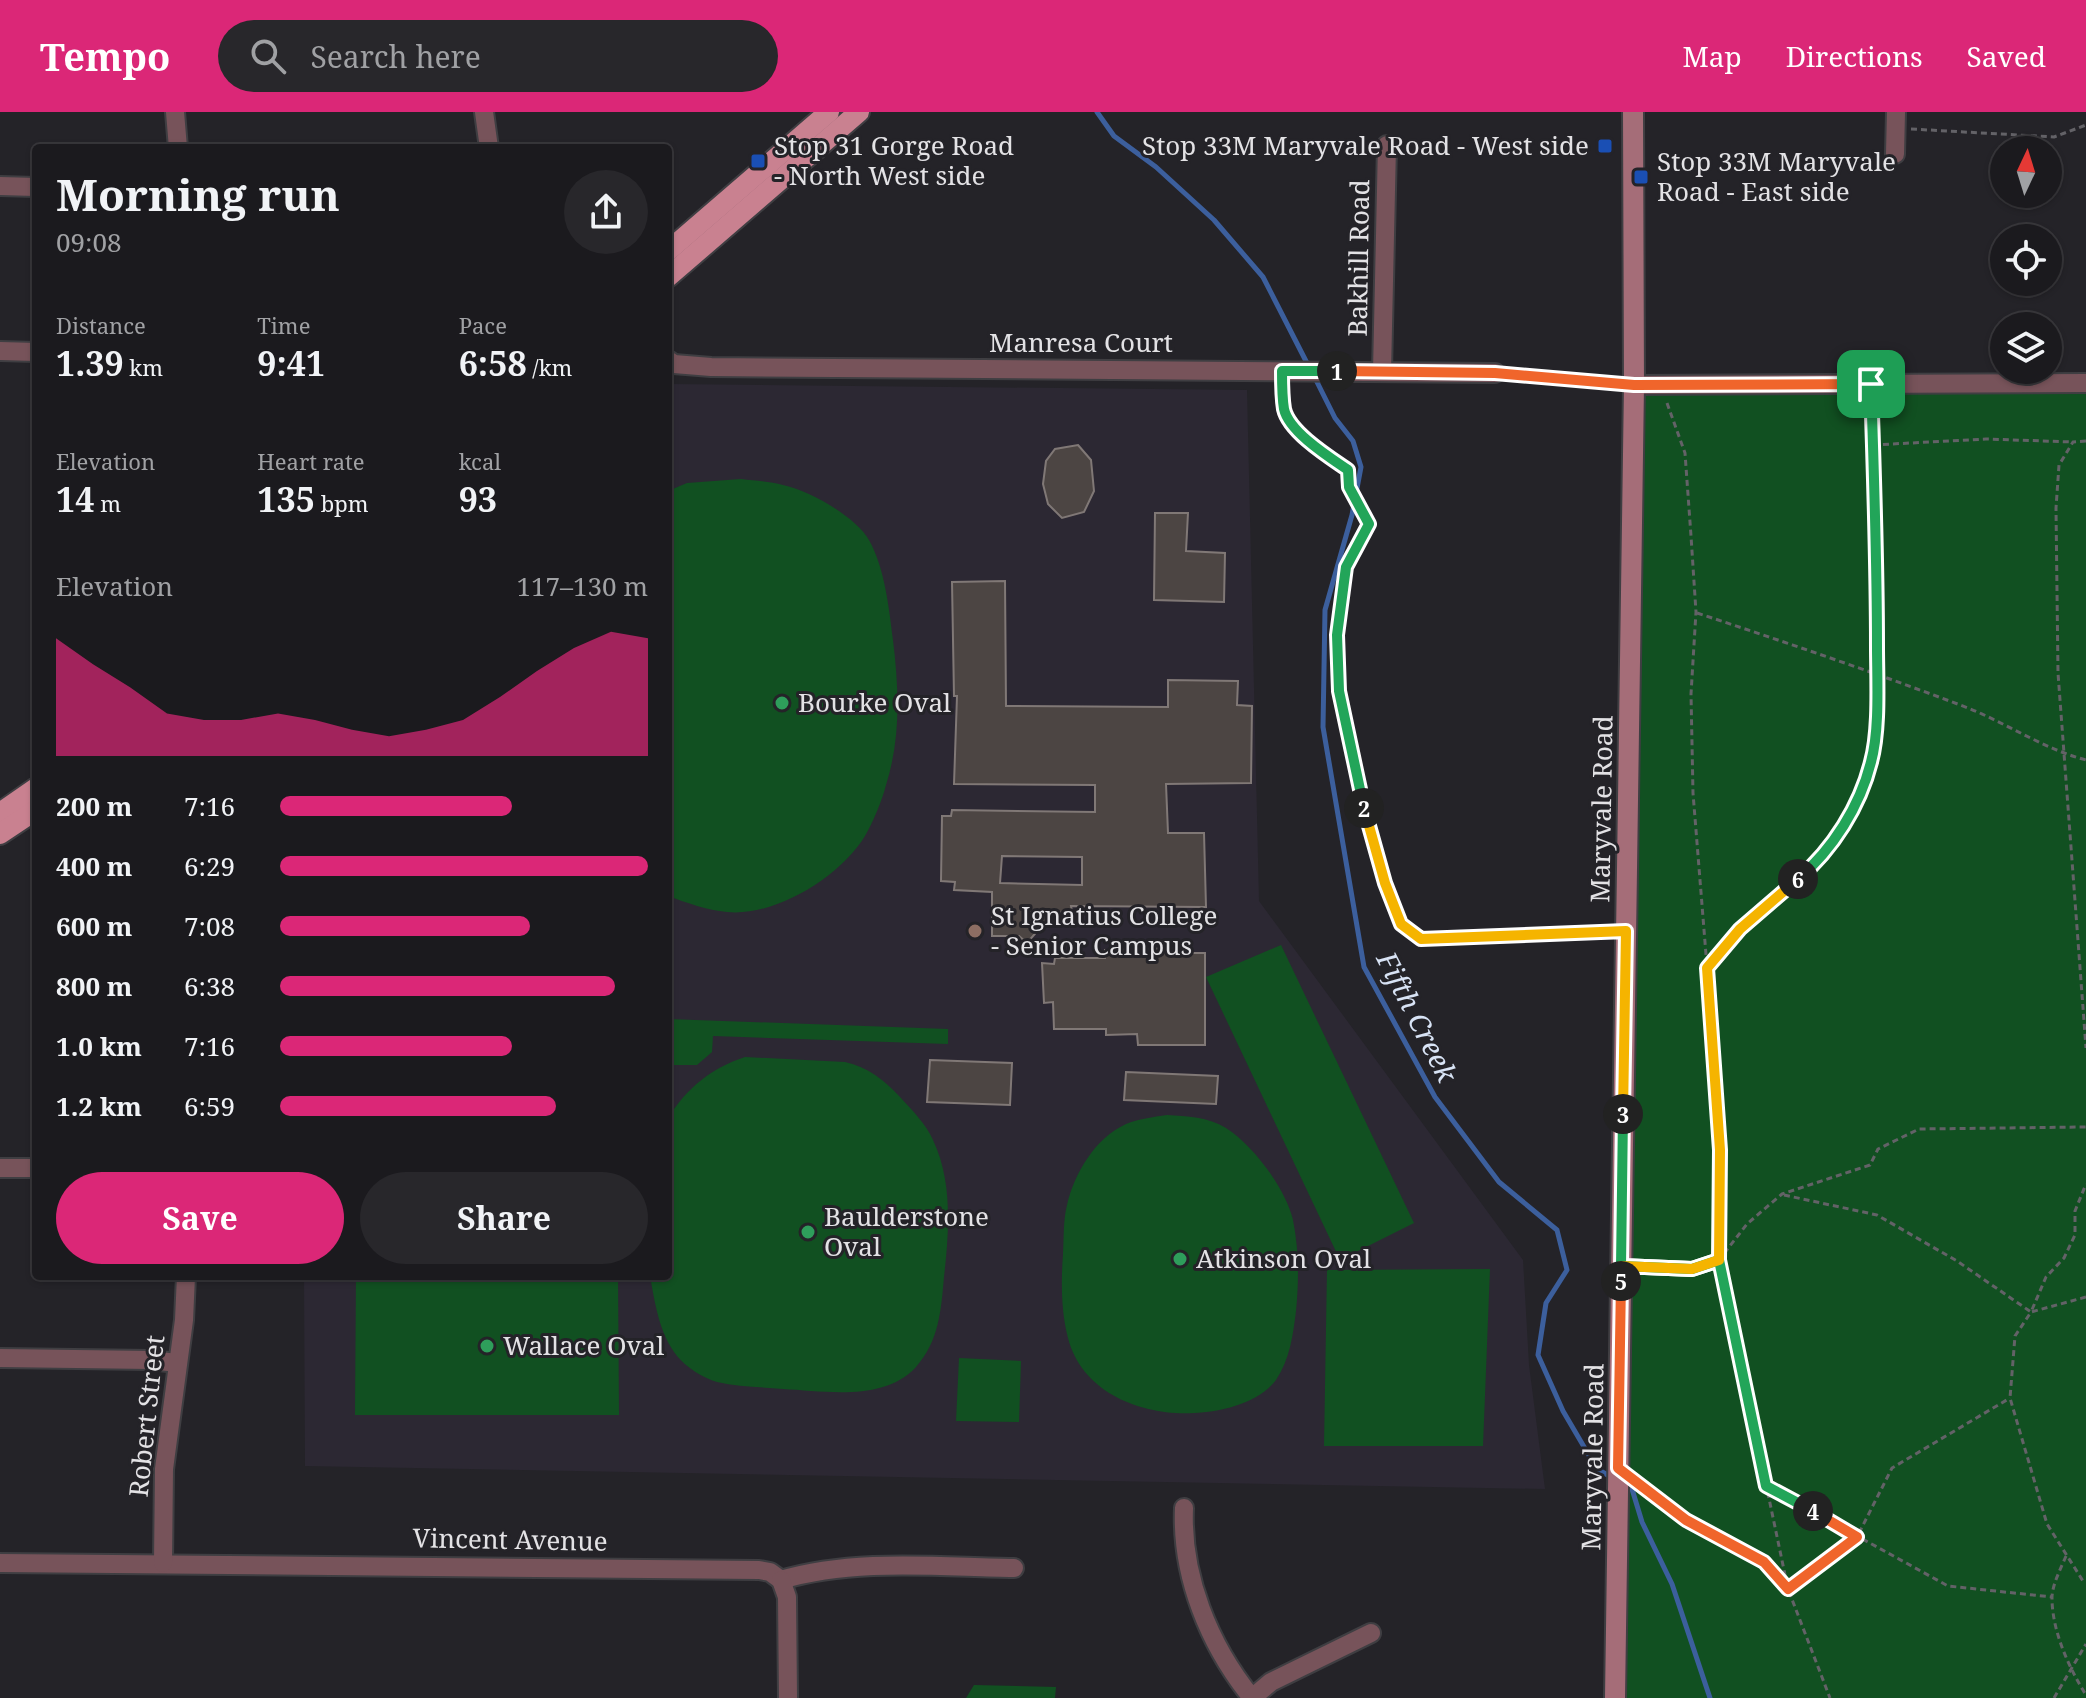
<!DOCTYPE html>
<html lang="en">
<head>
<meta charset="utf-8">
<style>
  :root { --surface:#1b1a1e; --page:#28272b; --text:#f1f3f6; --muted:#a0a1a4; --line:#39383c; --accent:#db2777 }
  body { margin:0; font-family:"Noto Serif",serif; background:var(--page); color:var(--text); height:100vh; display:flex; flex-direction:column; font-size:30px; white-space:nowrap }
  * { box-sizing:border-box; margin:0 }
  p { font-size:26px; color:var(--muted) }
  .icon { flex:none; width:44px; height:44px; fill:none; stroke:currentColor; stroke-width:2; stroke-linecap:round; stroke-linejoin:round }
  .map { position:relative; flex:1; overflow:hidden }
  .panel { position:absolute; left:32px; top:32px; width:640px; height:1136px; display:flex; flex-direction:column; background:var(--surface); border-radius:8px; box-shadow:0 2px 6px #0004,0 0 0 2px var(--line) }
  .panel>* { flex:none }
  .needle { width:52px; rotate:4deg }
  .buttons { position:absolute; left:1990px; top:24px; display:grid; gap:16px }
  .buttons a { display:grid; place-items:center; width:72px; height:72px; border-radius:50%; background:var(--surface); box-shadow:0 2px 6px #0004,0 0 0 2px var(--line); font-size:40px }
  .pin { position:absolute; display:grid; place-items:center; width:68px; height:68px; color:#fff; margin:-34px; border-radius:16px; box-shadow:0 4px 12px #0006 }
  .km { position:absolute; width:40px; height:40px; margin:-20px; border-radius:50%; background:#222; color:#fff; font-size:22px; line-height:40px; text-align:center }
  .round { display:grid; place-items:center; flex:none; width:84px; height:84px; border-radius:42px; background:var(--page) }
  .summary { display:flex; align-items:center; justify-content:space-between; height:136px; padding:0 24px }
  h1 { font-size:44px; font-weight:700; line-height:60px }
  .metrics { display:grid; grid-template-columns:repeat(3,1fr); gap:12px; height:136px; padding:8px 24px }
  .metrics div { display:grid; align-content:center }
  .metrics b { font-size:34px; font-weight:700 }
  .metrics small { font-size:22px; font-weight:400 }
  .metrics p { font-size:22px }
  .chart { height:224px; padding:16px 24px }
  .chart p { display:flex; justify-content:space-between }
  .chart svg { width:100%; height:144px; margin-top:8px; fill:var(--accent); opacity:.7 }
  .button { display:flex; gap:16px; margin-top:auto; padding:16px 24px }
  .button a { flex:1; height:92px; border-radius:48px; background:var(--accent); color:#fff; font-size:32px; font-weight:700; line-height:92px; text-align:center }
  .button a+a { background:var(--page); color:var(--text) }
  ul { padding:0 24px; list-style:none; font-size:26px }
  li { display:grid; grid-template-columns:128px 96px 1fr; align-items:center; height:60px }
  li i { height:20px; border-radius:10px; background:var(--accent) }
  header { display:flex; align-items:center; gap:48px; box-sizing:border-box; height:112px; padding:0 40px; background:var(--accent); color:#fff }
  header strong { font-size:38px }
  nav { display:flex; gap:44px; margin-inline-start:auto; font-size:28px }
  .search { width:560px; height:72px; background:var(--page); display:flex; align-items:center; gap:20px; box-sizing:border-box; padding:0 28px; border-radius:44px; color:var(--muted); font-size:30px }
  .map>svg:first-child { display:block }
  .built { fill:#2c2833 }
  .green { fill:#115021 }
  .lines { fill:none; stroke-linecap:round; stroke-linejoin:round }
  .stream { stroke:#3c5f9d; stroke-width:5 }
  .building { fill:#4c4543; stroke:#807876; stroke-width:2; fill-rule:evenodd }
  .minor-casing { stroke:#3f3e42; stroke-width:22 }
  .secondary-casing { stroke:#3f3e42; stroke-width:24 }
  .primary-casing { stroke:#3f3e42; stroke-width:24 }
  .path { stroke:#636267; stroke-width:3; stroke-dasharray:6 4; stroke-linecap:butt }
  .minor { stroke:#77535a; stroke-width:18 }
  .secondary { stroke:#a56d78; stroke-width:20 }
  .primary { stroke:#c98190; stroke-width:20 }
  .split-1-casing { stroke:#fff; stroke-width:16 }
  .split-2-casing { stroke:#fff; stroke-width:16 }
  .split-3-casing { stroke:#fff; stroke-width:16 }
  .split-4-casing { stroke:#fff; stroke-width:16 }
  .split-5-casing { stroke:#fff; stroke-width:16 }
  .split-6-casing { stroke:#fff; stroke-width:16 }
  .split-7-casing { stroke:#fff; stroke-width:16 }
  .split-1 { stroke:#f0652b; stroke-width:10 }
  .split-2 { stroke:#22a559; stroke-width:10 }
  .split-3 { stroke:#f5b400; stroke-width:10 }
  .split-4 { stroke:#22a559; stroke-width:10 }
  .split-5 { stroke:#f0652b; stroke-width:10 }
  .split-6 { stroke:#f5b400; stroke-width:10 }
  .split-7 { stroke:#22a559; stroke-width:10 }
  .transit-dot { fill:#1a4fb4; stroke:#242328; stroke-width:3 }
  .leisure-dot { fill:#2e9e5b; stroke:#242328; stroke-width:3 }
  .education-dot { fill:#8d6e63; stroke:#242328; stroke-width:3 }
  .labels { text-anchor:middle; stroke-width:6; stroke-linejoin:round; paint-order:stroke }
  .poi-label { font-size:26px; fill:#e3e2e5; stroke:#242328; text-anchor:start }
  .street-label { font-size:26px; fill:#e3e2e5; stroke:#242328 }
  .water-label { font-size:28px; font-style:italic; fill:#d8e3f5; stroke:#242328 }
</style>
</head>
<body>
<header>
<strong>Tempo</strong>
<div class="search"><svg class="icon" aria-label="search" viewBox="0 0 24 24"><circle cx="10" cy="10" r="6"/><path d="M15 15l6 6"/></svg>Search here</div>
<nav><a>Map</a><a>Directions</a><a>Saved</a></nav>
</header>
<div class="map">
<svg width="2086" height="1586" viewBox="0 0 2086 1586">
  <rect width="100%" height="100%" fill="#242328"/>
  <path class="built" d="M668,272L1247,278L1259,789L1523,1148L1529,1253L1545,1377L305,1354L304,1164H668Z"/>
  <g class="green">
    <path d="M2086,271V1586H1615L1634,273Z"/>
    <path d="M741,367C755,369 770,369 783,373C809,378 856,405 869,428C885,457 889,496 893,528C899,577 901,626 886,673C882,689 873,710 865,724C840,765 775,805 727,800C707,798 687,791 668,784V379L687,371Z"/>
    <path d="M1281,833L1414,1111L1340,1148L1206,865Z"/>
    <path d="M668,907L948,917V932L713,924L712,940L697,953H670Z"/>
    <path d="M745,945L845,950C868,955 884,968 900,985C912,998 926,1012 933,1028C953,1070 949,1120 944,1165C941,1199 939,1229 916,1255C884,1290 825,1279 783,1277C761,1275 738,1275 717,1270C703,1266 686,1255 677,1244C659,1221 655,1191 650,1164H668V1006C687,976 711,956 745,945Z"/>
    <path d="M1167,1003C1187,1004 1208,1005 1226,1016C1253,1033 1286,1077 1293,1108C1299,1138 1299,1168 1296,1199C1293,1223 1290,1247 1276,1268C1259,1291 1221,1300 1194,1301C1142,1304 1082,1281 1068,1226C1061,1199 1061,1170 1063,1142C1064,1126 1063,1109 1067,1093C1074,1062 1095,1026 1126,1012C1138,1007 1153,1005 1167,1003Z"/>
    <path d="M1490,1157L1483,1334H1324L1327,1158Z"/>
    <path d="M356,1164H618L619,1303H355Z"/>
    <path d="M959,1246L1021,1249L1019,1310L956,1309Z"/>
    <path d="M974,1573L1056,1575L1055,1586H966Z"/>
  </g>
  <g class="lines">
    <g class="stream">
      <path d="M1097,0L1114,24L1156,55L1214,108L1263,165L1309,255"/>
      <path d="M1314,264L1335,306L1353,329L1361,355L1352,403L1325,498L1323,615L1364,855L1435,985L1499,1070L1557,1118L1567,1158L1546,1191L1538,1243L1563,1299L1597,1357L1613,1366"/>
      <path d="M1622,1371L1632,1377L1642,1410L1672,1472L1710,1586"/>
    </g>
  </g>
  <g class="building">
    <path d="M1078,333L1091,348L1094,379L1084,400L1062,406L1048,392L1043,372L1046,349L1055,337Z"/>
    <path d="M1155,401H1188L1186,439L1225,441L1224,490L1154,488Z"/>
    <path d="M1005,469L1006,594L1168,595V568L1238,569L1237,593L1252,594L1251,671L1166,672L1168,721H1204L1206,795L1071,794L1072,800L1047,801V808L1027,831L1019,824H992V780L954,778L955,770L941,769L942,704H951L952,698L1095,700V673L954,672L957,584H954L952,470ZM1002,744L1082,745V773L1000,771Z"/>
    <path d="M1176,836L1177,841H1205V933H1138L1137,922L1106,923V917H1054L1053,890L1044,891L1042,851L1054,852L1055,846H1105V838Z"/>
    <path d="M930,948L1012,951L1010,993L927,990Z"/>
    <path d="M1126,960L1218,964L1216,992L1124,988Z"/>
  </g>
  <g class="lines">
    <defs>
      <g id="minor">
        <path d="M175,0L178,36"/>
        <path d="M484,0L489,36"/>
        <path d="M1895,42L1896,0"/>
        <path d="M0,74L36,75"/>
        <path d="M0,239L36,240"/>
        <path d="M668,248L674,252L711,255L1495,261"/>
        <path d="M1382,260L1387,33"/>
        <path d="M1634,273L2086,271"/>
        <path d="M0,1056H36"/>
        <path d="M0,1246L151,1248L177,1251"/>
        <path d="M1184,1396C1181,1464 1209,1533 1252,1586"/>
        <path d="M0,1451L759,1458L770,1460L781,1468C855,1446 938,1455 1014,1456"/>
        <path d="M163,1451L164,1357L184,1208L186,1164"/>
        <path d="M781,1468L787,1485L788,1586"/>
        <path d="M1252,1586L1271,1570L1371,1521"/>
      </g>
      <path id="secondary" d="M1615,1586L1634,273L1633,0"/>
      <g id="primary">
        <path d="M668,139L829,0"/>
        <path d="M668,165L859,0"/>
        <path d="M0,701L36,676"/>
        <path d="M0,722L36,698"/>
      </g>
    </defs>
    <use href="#minor" class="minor-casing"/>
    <use href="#secondary" class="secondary-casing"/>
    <use href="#primary" class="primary-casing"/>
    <g class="path">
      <path d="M1911,17L2054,25L2086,13"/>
      <path d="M1511,262L1615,271"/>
      <path d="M1283,278L1285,301L1309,332L1348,358L1349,375L1369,412L1346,455L1337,523L1339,579L1360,682L1385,771L1401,812L1421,827L1606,820"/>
      <path d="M1871,288L1877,461L1876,588L1872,648L1856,694L1818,750L1740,817L1707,856L1720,1038L1719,1148L1788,1477L1857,1425L1892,1356L2010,1286"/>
      <path d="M1667,291L1685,341L1691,424L1696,500L1691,582L1693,681L1707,855"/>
      <path d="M2086,329L2073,330L2059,353L2056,396L2058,561L2086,936"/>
      <path d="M1873,333L1986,327L2073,330"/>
      <path d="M1697,501C1788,531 1879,562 1968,596C2008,612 2044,637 2086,648"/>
      <path d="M1784,1083L1877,1103L1957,1149L2031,1200L2046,1165L2064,1146L2075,1123V1099L2086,1072"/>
      <path d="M1639,1154L1692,1157L1719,1148L1747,1112L1782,1082L1870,1053L1878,1037L1919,1017L2086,1015"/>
      <path d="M2086,1185L2031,1200L2015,1224L2010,1286L2047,1412L2083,1469L2086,1470"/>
      <path d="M1636,1370L1686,1408L1764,1450L1788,1477L1830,1586"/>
      <path d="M1766,1374L1948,1474L2052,1485"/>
      <path d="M2066,1444C2061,1456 2052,1473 2052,1486C2052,1519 2069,1556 2086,1583"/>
      <path d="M2054,1586L2086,1532"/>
    </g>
    <use href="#minor" class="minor"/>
    <use href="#secondary" class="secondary"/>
    <use href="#primary" class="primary"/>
  </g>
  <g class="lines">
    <defs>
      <path id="split-1" d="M1337,259L1495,261L1634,273L1871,272"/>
      <path id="split-2" d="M1337,259H1282C1282,271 1282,285 1284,297C1289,320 1329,345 1348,358L1349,375L1369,412L1346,455L1337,523L1339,579L1364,696"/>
      <path id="split-3" d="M1364,696L1385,771L1401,812L1421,827L1626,819L1623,1002"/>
      <path id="split-4" d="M1623,1002L1621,1154L1692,1157L1719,1148L1766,1374L1813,1399"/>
      <path id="split-5" d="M1621,1169L1618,1356L1686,1408L1764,1450L1788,1477L1857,1425L1813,1399"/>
      <path id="split-6" d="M1621,1169V1154L1692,1157L1719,1148L1720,1038L1707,856L1740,817L1798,767"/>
      <path id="split-7" d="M1798,767C1833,737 1860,694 1871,650C1880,617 1877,569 1877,534C1877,447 1874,360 1871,272"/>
    </defs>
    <use href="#split-1" class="split-1-casing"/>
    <use href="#split-2" class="split-2-casing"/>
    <use href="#split-3" class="split-3-casing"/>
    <use href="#split-4" class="split-4-casing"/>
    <use href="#split-5" class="split-5-casing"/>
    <use href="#split-6" class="split-6-casing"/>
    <use href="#split-7" class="split-7-casing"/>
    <use href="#split-1" class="split-1"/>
    <use href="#split-2" class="split-2"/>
    <use href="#split-3" class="split-3"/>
    <use href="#split-4" class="split-4"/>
    <use href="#split-5" class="split-5"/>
    <use href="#split-6" class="split-6"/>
    <use href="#split-7" class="split-7"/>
  </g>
  <g class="transit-dot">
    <rect x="1597" y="26" width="16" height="16" rx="4"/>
    <rect x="750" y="41" width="16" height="16" rx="4"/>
    <rect x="1633" y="57" width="16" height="16" rx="4"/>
  </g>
  <g class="leisure-dot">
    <circle cx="782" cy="591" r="8"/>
    <circle cx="808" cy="1120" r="8"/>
    <circle cx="1180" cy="1147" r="8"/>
    <circle cx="487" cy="1234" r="8"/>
  </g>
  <circle class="education-dot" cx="975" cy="819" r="8"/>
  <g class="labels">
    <g class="poi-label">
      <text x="774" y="43">Stop 31 Gorge Road<tspan x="774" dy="30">- North West side</tspan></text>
      <text x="1589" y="43" text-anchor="end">Stop 33M Maryvale Road - West side</text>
      <text x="1657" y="59">Stop 33M Maryvale<tspan x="1657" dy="30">Road - East side</tspan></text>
      <text x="798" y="600">Bourke Oval</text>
      <text x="991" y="813">St Ignatius College<tspan x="991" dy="30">- Senior Campus</tspan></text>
      <text x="824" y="1114">Baulderstone<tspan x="824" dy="30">Oval</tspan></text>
      <text x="1196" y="1156">Atkinson Oval</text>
      <text x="503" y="1243">Wallace Oval</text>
    </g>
    <g class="street-label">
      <text transform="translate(1359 146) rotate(-89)" y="9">Bakhill Road</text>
      <text x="1081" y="240">Manresa Court</text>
      <text transform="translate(1602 697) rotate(-89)" y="9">Maryvale Road</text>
      <text transform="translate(147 1304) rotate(-84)" y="9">Robert Street</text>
      <text transform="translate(1593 1345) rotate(-89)" y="9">Maryvale Road</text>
      <text transform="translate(510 1428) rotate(1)" y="9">Vincent Avenue</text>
    </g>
    <g class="water-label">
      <text transform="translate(1417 905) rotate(63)" y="10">Fifth Creek</text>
    </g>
  </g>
</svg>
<div class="buttons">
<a><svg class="needle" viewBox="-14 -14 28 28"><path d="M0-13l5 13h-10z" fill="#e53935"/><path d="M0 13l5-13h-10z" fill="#a0a1a4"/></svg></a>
<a><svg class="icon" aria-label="locate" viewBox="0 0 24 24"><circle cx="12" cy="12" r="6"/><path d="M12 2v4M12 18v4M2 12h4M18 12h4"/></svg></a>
<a><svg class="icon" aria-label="layers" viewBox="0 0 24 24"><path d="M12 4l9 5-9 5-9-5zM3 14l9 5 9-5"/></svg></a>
</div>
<div class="pin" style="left:1871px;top:272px;background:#1e9e55"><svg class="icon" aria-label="arrive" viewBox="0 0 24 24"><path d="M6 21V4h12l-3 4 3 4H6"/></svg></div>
<b class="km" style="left:1337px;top:259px">1</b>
<b class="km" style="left:1364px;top:696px">2</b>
<b class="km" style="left:1623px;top:1002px">3</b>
<b class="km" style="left:1813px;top:1399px">4</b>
<b class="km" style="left:1621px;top:1169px">5</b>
<b class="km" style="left:1798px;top:767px">6</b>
<section class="panel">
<div class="summary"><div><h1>Morning run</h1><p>09:08</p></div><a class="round"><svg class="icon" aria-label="share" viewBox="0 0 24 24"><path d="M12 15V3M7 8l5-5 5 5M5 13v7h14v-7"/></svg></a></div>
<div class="metrics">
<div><p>Distance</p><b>1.39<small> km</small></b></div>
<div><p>Time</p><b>9:41</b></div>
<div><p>Pace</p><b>6:58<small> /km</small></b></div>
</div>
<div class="metrics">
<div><p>Elevation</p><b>14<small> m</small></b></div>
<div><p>Heart rate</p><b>135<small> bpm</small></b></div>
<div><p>kcal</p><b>93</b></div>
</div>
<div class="chart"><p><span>Elevation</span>117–130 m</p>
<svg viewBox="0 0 160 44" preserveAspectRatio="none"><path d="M0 44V8L10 16L20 23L30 31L40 33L50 33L60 31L70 33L80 36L90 38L100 36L110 33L120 26L130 18L140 11L150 6L160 8V44z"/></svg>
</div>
<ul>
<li><b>200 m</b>7:16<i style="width:63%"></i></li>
<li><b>400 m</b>6:29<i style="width:100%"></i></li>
<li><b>600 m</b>7:08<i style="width:68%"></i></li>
<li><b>800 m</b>6:38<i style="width:91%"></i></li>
<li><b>1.0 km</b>7:16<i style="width:63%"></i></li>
<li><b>1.2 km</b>6:59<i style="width:75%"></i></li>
</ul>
<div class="button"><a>Save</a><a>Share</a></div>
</section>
</div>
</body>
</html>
